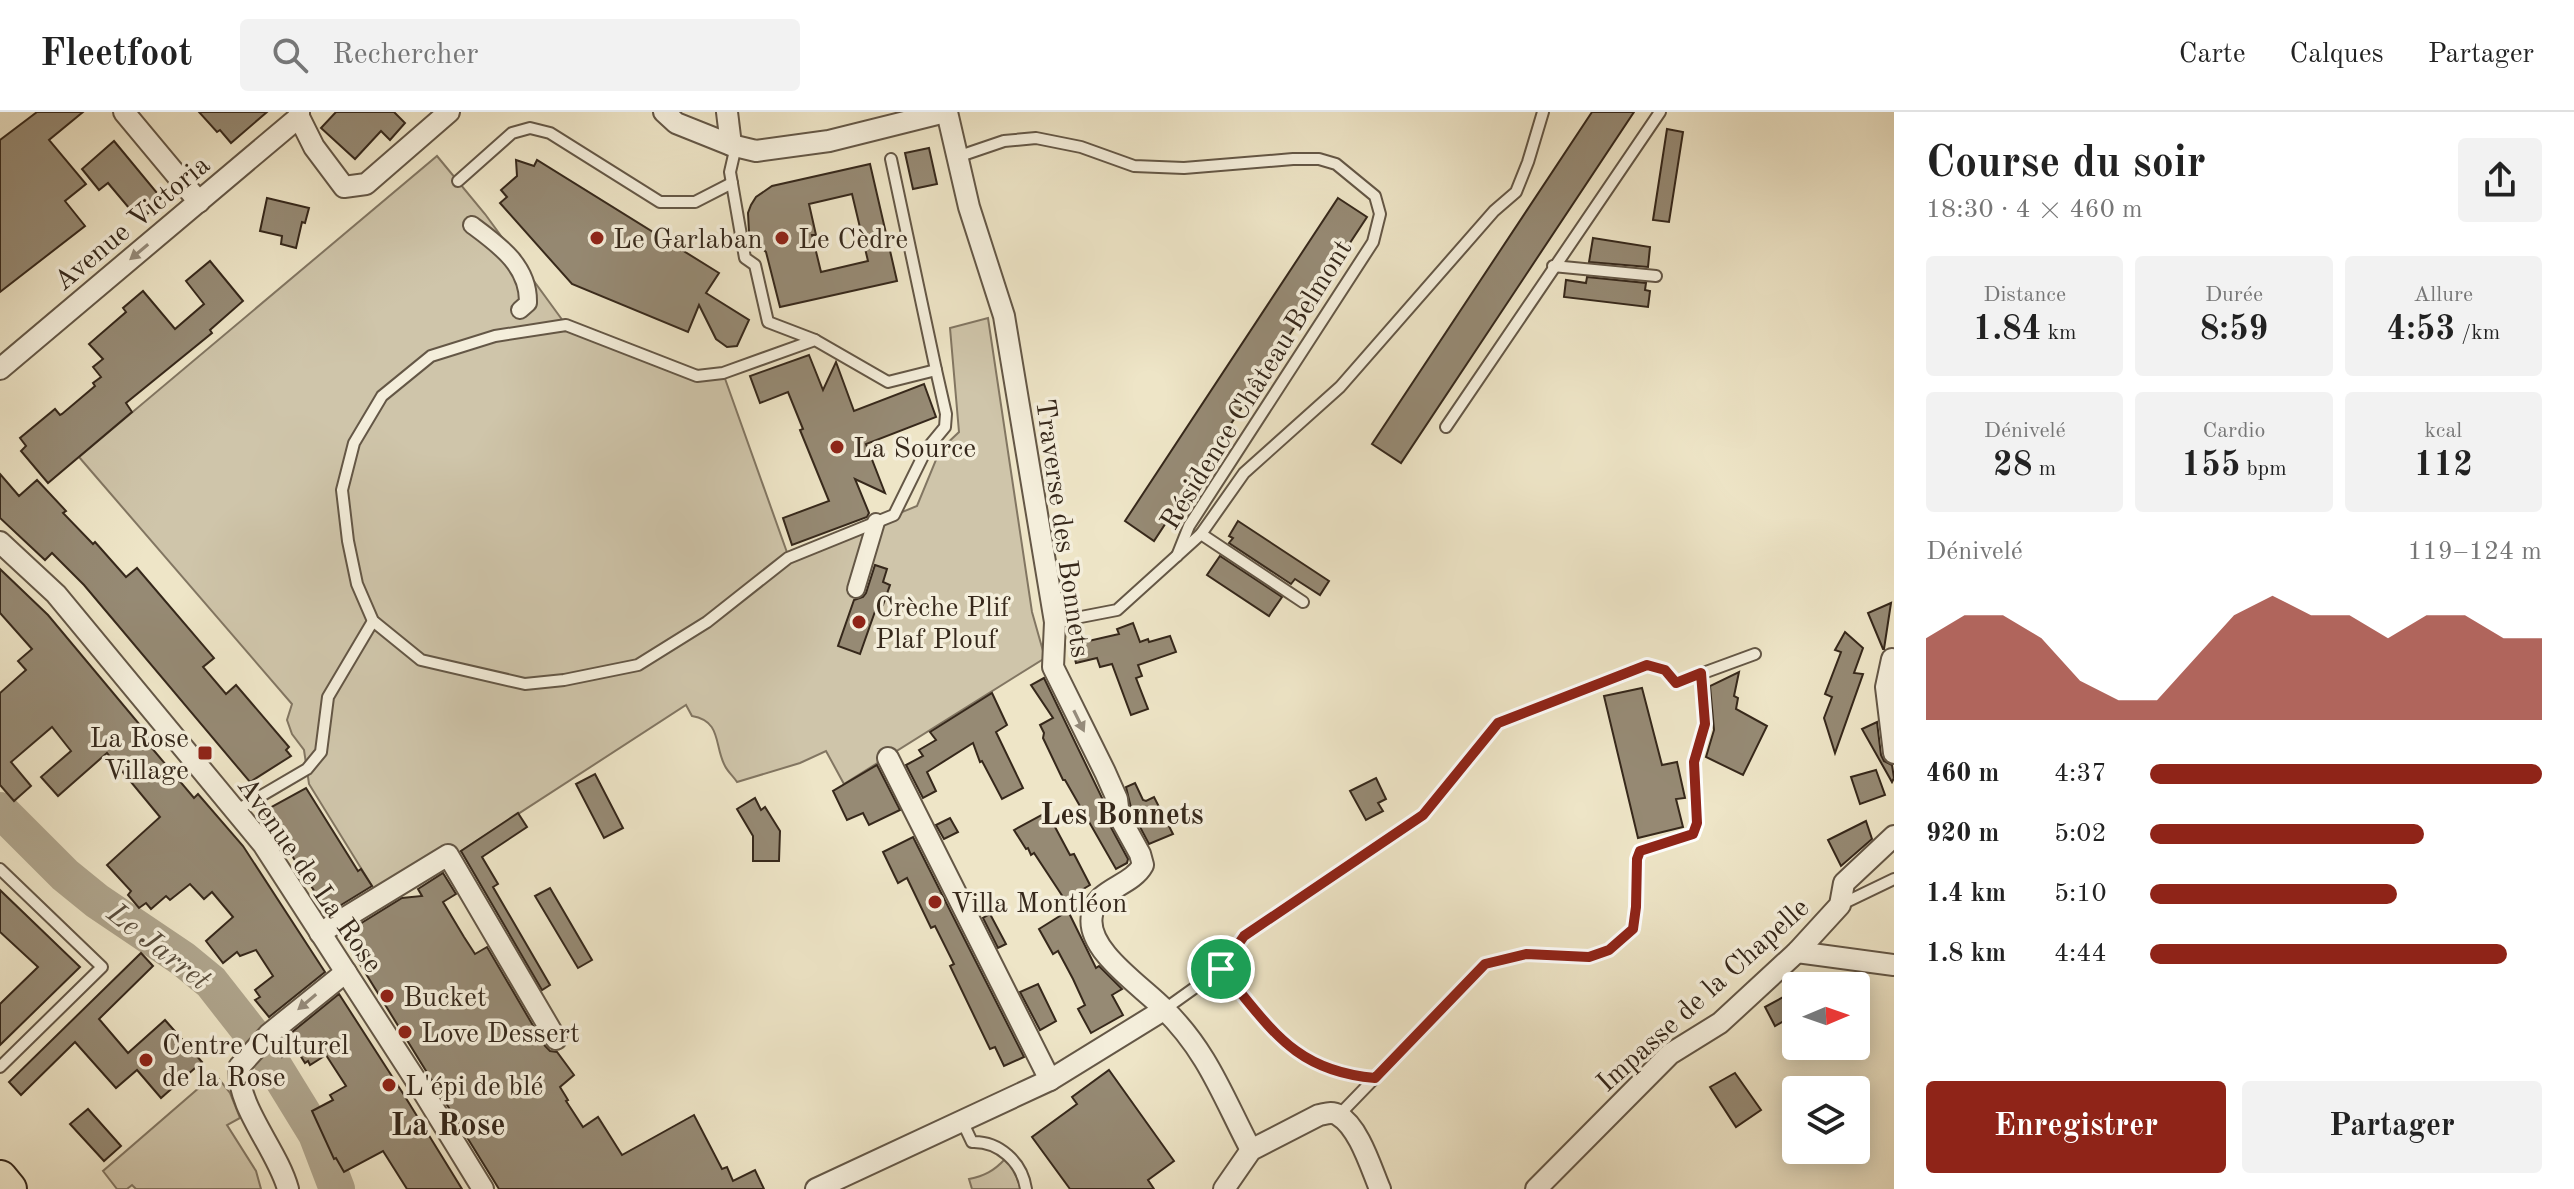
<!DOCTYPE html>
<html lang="fr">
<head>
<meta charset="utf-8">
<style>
  :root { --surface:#fff; --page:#f2f2f2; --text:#222; --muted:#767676; --line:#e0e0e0; --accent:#8f2418 }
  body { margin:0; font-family:"Old Standard TT",serif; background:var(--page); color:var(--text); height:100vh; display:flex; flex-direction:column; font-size:30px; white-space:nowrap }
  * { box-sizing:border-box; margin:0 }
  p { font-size:26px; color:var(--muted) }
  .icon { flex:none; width:44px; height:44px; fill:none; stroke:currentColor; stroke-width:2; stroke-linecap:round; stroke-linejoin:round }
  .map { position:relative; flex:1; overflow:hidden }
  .sheet { display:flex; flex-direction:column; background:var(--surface); width:680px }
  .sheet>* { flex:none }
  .needle { width:52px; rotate:88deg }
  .tools { position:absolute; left:1782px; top:860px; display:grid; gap:16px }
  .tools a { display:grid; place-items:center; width:88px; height:88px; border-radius:8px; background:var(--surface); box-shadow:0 4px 20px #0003; font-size:40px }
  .pin { position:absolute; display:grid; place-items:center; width:68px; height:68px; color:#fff; margin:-34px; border:4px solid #fff; border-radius:50%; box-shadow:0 2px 8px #0007 }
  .round { display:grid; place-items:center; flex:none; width:84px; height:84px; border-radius:8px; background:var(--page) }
  .headline { display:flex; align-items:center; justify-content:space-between; height:136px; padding:0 32px }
  h1 { font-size:44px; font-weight:700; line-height:60px }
  .stats { display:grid; grid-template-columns:repeat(3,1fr); gap:12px; height:136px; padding:8px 32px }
  .stats div { display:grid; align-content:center; border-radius:8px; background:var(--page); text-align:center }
  .stats b { font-size:34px; font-weight:700 }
  .stats small { font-size:22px; font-weight:400 }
  .stats p { font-size:22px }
  .chart { height:224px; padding:16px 32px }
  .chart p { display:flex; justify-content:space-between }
  .chart svg { width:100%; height:144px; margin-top:8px; fill:var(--accent); opacity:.7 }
  .cta { display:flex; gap:16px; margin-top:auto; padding:16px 32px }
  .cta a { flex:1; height:92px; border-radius:8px; background:var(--accent); color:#fff; font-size:32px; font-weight:700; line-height:92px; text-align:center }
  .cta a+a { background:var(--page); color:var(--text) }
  ul { padding:0 32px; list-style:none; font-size:26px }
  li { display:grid; grid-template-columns:128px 96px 1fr; align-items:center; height:60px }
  li i { height:20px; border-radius:10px; background:var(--accent) }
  header { display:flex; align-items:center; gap:48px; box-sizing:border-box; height:112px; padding:0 40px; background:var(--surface); border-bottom:2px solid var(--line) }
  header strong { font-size:38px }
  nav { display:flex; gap:44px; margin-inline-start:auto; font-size:28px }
  .search { width:560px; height:72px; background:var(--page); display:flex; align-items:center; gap:20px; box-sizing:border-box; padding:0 28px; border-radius:8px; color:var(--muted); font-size:30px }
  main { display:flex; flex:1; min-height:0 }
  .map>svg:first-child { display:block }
  .green { fill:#cfc5aa; stroke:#827662; stroke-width:2 }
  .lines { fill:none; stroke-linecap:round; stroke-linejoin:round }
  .stream { stroke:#7f735f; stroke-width:6 }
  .river { stroke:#afa58d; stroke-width:36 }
  .building { fill:#968a74; stroke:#36281b; stroke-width:2; fill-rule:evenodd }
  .service-casing { stroke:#645746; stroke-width:14 }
  .pedestrian-casing { stroke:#645746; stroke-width:20 }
  .minor-casing { stroke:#645746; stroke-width:24 }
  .primary-casing { stroke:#36281b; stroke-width:38 }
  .service { stroke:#f4eedb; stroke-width:10 }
  .pedestrian { stroke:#f4eedb; stroke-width:16 }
  .minor { stroke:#f4eedb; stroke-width:20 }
  .primary { stroke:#eee5c7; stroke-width:34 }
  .oneway { fill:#958b7b }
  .route-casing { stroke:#fff; stroke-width:16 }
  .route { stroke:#8f2418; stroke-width:10 }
  .poi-dot { fill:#8f2418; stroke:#f4eedb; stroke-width:3 }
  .labels { text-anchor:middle; stroke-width:7; stroke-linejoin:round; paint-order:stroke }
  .street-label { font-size:28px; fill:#36281b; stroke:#f4eedb }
  .poi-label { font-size:28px; fill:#36281b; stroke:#f4eedb; text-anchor:start }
  .neighbourhood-label { font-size:30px; font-weight:bold; fill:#36281b; stroke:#f4eedb }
  .water-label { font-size:30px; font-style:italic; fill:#5a4e3d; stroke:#f4eedb }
  .quarter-label { font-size:32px; font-weight:bold; fill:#36281b; stroke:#f4eedb }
</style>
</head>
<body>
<header>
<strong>Fleetfoot</strong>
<div class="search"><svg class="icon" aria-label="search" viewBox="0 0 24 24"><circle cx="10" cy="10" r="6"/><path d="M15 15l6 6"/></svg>Rechercher</div>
<nav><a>Carte</a><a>Calques</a><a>Partager</a></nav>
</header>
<main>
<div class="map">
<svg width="1894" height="1077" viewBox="0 0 1894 1077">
  <rect width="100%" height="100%" fill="#eee5c7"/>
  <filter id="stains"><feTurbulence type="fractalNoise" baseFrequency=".0025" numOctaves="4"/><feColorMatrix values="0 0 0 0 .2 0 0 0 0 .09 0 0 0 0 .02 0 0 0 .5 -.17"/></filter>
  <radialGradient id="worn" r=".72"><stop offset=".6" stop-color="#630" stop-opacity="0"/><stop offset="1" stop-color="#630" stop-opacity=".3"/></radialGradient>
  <g class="green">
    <path d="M437,44L485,102L566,213L697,264L723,261L789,446L917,394L940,338L959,320L950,216L988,206L1032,500L1045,546L844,672L826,639L800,651L737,670C733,664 728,660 725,654C714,634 722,609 692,604L686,593L458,741L377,782L309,672L304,638L292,622L287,608L292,592L79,345Z"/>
    <path d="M215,962L230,981L240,1006L227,1013L256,1059L261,1077H136L132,1073L127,1077H117L103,1059Z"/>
    <path d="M1005,1047L1013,1056L1021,1077H972L969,1067C984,1064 994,1059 1005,1047Z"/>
  </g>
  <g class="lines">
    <path class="stream" d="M337,1076L338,1077"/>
    <path class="river" d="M0,698L65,763L97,789L183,847L211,870L265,939L316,1022L337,1077"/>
  </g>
  <g class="building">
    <path d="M37,0H83L49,28L86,72L65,89L85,114L0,180V28Z"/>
    <path d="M199,0H267L231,31L220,18L217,20Z"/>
    <path d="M336,0H394L405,11L390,28L381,19L355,47L321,16Z"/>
    <path d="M1592,0H1634L1401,351L1372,332Z"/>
    <path d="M1667,17L1683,20L1669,110L1653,108Z"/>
    <path d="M114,29L167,93L154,103L151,99L139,108L108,71L99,78L82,57Z"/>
    <path d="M929,36L937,72L913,77L905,41Z"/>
    <path d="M516,48L534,54L537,48L719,161L706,181L749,208L737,234L727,235L716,227L699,193L688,220L572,172L500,91L507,85L501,78L517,64Z"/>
    <path d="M870,52L897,169L780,195L766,140L753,128L749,120L748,101L751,93L756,85L772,74ZM852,82L868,149L821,160L812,123H816L809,92Z"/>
    <path d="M267,86L309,96L305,111L302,110L296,136L281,132L282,124L260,119Z"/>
    <path d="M1338,86L1367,105L1154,429L1125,409Z"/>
    <path d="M1593,126L1650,135L1648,155L1589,150Z"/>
    <path d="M210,149L243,189L210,218L212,221L126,291L132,300L48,371L21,339L26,334L20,326L55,297L60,303L62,302L95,274L93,271L101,265L93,255L103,247L89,232L126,200L123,196L143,179L175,217L204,192L186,169Z"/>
    <path d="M1587,165L1646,171L1645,178L1650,179L1648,195L1564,185L1566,168L1586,171Z"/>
    <path d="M809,243L823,278L836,250L854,299L924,272L936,305L866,332L885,381L855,367L869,401L867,405L792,433L783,406L829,389L800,318L803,317L788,280L760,291L750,264Z"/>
    <path d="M0,362L19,384L37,368L66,399L63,401L93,432L95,430L126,465L137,456L214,546L203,555L226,582L236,573L289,635L286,638L291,644L250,670L84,473L52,441L45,448L0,406Z"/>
    <path d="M1238,409L1329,469L1320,483L1295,467L1291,472L1229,431L1233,426L1229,424Z"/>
    <path d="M1220,444L1282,485L1269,504L1207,463Z"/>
    <path d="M875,453L887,457L883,470L890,473L883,493L878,491L860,542L838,534L854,488L863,485L866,481Z"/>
    <path d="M0,457L48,503L150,625L145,628L194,686L198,682L243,734L325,860L269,905L255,888L260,885L255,878L273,864L256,838L240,844L237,840L223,851L206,829L233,805L212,780L204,787L190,772L170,788L166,784L151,797L146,791L139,796L128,783L131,779L107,753L160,705L107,641L58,684L41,665L71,639L52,615L11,650L31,674L14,689L0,673V581L26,558L18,549L32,537L0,501Z"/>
    <path d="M1891,491L1884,537H1883L1868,501Z"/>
    <path d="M1133,511L1140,530L1148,527L1149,530L1170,524L1176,540L1138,553L1142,564L1136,566L1148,597L1131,603L1112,552L1100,555L1097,546L1076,551L1071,533L1119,522L1117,517Z"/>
    <path d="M1845,520L1863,536L1854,561L1863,562L1835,641L1824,606L1832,585L1825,582L1841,540L1835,538Z"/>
    <path d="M1739,560L1734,584L1738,586L1736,597L1767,614L1743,663L1706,645L1714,618L1710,574Z"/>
    <path d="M1044,566L1104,690L1108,710L1128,747L1127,751L1116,757L1065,668H1063L1043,626L1044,621L1040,613L1053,606L1031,573Z"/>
    <path d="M1642,576L1662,653L1677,650L1685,686L1676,687L1683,715L1638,726L1604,584Z"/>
    <path d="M992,581L1007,613L996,620L1023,676L1002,687L982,649L980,650L973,631L927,660L936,679L923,686L906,653L923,644L919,638L936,628L930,620Z"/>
    <path d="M1877,610L1881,643L1884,649L1892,653L1894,666L1892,670L1862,617Z"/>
    <path d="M877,653L900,698L869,713L863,701L847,708L833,679Z"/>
    <path d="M1876,658L1885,683L1860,692L1851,665Z"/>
    <path d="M595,662L623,716L604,726L576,672Z"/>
    <path d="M1376,666L1386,687L1378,691L1383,699L1366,708L1350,679Z"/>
    <path d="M1135,671L1143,688L1146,689L1154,685L1173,722L1149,732L1132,700L1126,675Z"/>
    <path d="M306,676L358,759L361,757L372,774L328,801L264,699Z"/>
    <path d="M755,686L761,698L765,695L780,719L779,749H753V724L737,697Z"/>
    <path d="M1047,700L1070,743L1074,742L1090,773L1065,788L1034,741L1031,743L1028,736L1026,737L1014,718Z"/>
    <path d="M518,701L527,715L482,745L498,772L493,775L550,873L542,878L461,739Z"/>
    <path d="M950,706L958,720L944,727L936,713Z"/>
    <path d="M1866,709L1872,727L1841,754L1828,728Z"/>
    <path d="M913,725L1024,945L1004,954L995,935L990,937L950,854L954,852L935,814L931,816L907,766L898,771L883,740Z"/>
    <path d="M443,761L456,782L443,790L464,825L475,842L487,835L545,934L550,939L557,940L574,963L560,975L568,988L566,989L583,1015L598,1005L622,1043L694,1003L722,1057L727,1055L733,1069L755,1058L764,1077H499L342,823L402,786L422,784L418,777Z"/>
    <path d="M550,776L592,848L578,856L535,784Z"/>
    <path d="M0,778L80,855L0,933V892L38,855L0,820Z"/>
    <path d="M1068,799L1096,856L1099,854L1122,877L1112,883L1123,903L1091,921L1078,897L1085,893L1073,867L1058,839L1053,842L1039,817Z"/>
    <path d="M990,802L1006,832L998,836L983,806Z"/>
    <path d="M141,841L153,854L99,907L128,941L165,908L202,950L161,986L137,958L116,976L75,930L21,983L9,970Z"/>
    <path d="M1038,872L1056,909L1040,918L1020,880Z"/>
    <path d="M1796,878V902L1775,914L1765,895Z"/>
    <path d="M339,882L404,983L462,1077H407L383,1039L344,1060L336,1046L334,1047L312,999L333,988L330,983L346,974L326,943L310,953L308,949L305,951L295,935L282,945L275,934Z"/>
    <path d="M1109,958L1174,1049L1148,1068L1154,1077H1070L1032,1025L1077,992L1072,985Z"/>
    <path d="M1735,961L1761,998L1736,1015L1710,975Z"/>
    <path d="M88,997L121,1034L104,1049L70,1012Z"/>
  </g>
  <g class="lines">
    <defs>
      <g id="service">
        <path d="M736,34L730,60L745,146L755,153L768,210L815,228"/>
        <path d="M957,45L1004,29L1036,26L1081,35L1134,54L1184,56L1293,47H1319L1336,52L1375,84L1380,102L1373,130L1189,414L1177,444"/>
        <path d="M891,47L936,258"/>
        <path d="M458,69L512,21L530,16L550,21L660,90H695L732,71"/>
        <path d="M1553,154L1656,164"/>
        <path d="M566,213L697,264L723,261L815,228L888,270L936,258L946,302L945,315L926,338L894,403L788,446L707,510L638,553L564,568L525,572L421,548L373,509L357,472L348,429L342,378L354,331L382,284L431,244L495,224Z"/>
        <path d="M1446,315L1660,0"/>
        <path d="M1201,422L1303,490"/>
        <path d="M1055,510L1117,498L1201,422L1244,361L1340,275L1494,99L1516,80L1528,50L1543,0"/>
        <path d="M237,698L307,657L321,640L328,585L373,509"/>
        <path d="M0,757L102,855L0,955"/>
        <path d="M1840,793L1894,767"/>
        <path d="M1221,857C1270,914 1293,959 1375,966"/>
        <path d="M1165,897L1221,857L1244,824L1423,703L1498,611L1647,553L1665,558L1676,571L1755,542"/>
        <path d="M1339,1003L1485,852L1526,842L1589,845L1609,838L1633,817L1636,795L1637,747L1640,739L1693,722L1697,711L1694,650L1705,612L1701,561"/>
        <path d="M962,1009L972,1030C999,1029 1022,1050 1026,1077"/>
      </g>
      <g id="pedestrian">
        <path d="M472,113C499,133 529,154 528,191L520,198"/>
        <path d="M856,477L876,410"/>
      </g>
      <g id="minor">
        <path d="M124,0L199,90"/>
        <path d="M299,0V5L314,35L344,75L366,72L449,0"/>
        <path d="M664,0L676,11L731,33L756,39L829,29L945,0"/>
        <path d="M727,0L731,33"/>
        <path d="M947,0L969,95L1004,204L1055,510L1053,555L1105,660L1117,687L1119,704L1140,742L1143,753C1131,775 1096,776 1092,803C1085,838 1142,874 1164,897C1208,940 1223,985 1251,1038"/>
        <path d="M0,257L299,5"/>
        <path d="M0,430L56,482L263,732L424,981L483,1077"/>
        <path d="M1892,547L1886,575L1894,641"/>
        <path d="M888,646L1050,968"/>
        <path d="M320,821L448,743L556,927"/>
        <path d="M1797,840L1894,853"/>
        <path d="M288,1077C277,1037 237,996 239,955L269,922L346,860"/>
        <path d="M816,1077L1050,968L1165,897"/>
        <path d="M1224,1077L1251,1038L1319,1003C1325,1002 1332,999 1338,1003C1359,1015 1371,1056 1380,1077"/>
        <path d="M1536,1077L1670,942L1720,911L1797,840L1840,793L1844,771L1894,724"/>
      </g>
      <path id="primary" d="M0,1066L9,1077"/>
    </defs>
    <use href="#service" class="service-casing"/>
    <use href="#pedestrian" class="pedestrian-casing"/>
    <use href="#minor" class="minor-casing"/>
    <use href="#primary" class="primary-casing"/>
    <use href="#service" class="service"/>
    <use href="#pedestrian" class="pedestrian"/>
    <use href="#minor" class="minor"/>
    <use href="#primary" class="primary"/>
  </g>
  <defs><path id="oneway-solid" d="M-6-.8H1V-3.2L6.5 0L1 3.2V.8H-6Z" transform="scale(2)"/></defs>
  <g class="oneway">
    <use href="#oneway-solid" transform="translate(139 140) rotate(140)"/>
    <use href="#oneway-solid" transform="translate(1079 609) rotate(64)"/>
    <use href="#oneway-solid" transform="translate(307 890) rotate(140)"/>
  </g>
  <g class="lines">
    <defs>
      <path id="route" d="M1647,553L1665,558L1676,571L1701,561L1705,612L1694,650L1697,711L1693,722L1640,739L1637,747L1636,795L1633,817L1609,838L1589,845L1526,842L1485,852L1375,966C1292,959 1270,914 1221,857L1244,824L1423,703L1498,611Z"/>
    </defs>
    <use href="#route" class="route-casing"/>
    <use href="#route" class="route"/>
  </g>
  <g class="poi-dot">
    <circle cx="597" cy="126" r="8"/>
    <circle cx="782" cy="126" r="8"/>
    <circle cx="837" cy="335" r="8"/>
    <circle cx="859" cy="510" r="8"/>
    <rect x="197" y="633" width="16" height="16" rx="4"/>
    <circle cx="935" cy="790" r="8"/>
    <circle cx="387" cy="884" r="8"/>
    <circle cx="405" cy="920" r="8"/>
    <circle cx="146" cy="948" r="8"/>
    <circle cx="389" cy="973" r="8"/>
  </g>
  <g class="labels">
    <g class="street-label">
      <text transform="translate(131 110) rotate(-40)" y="10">Avenue Victoria</text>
      <text transform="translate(1255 272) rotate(-58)" y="10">Résidence Château Belmont</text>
      <text transform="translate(1064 416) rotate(82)" y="10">Traverse des Bonnets</text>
      <text transform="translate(311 762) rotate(55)" y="10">Avenue de La Rose</text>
      <text transform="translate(1702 882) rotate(-42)" y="10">Impasse de la Chapelle</text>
    </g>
    <g class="poi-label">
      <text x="613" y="136">Le Garlaban</text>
      <text x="798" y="136">Le Cèdre</text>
      <text x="853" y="345">La Source</text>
      <text x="875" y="504">Crèche Plif<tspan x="875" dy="32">Plaf Plouf</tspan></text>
      <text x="189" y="635" text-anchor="end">La Rose<tspan x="189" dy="32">Village</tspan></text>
      <text x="951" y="800">Villa Montléon</text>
      <text x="403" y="894">Bucket</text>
      <text x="421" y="930">Love Dessert</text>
      <text x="162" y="942">Centre Culturel<tspan x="162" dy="32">de la Rose</tspan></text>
      <text x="405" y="983">L'épi de blé</text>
    </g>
    <g class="neighbourhood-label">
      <text x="1122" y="712">Les Bonnets</text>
    </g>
    <g class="water-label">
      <text transform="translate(159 834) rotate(38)" y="10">Le Jarret</text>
    </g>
    <g class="quarter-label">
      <text x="448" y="1023">La Rose</text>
    </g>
  </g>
  <rect width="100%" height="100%" filter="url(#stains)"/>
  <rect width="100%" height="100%" fill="url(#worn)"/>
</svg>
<div class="tools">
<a><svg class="needle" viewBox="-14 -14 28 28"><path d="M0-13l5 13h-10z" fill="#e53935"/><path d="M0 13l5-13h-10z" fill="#767676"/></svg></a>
<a><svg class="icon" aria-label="layers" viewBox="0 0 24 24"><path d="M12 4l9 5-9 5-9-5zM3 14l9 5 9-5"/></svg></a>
</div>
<div class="pin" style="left:1221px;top:857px;background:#1e9e55"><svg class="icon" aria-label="arrive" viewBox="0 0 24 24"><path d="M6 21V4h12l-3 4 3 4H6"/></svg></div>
</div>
<section class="sheet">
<div class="headline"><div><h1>Course du soir</h1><p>18:30 · 4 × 460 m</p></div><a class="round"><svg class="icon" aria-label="share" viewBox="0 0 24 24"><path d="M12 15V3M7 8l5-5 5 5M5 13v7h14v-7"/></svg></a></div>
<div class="stats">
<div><p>Distance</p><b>1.84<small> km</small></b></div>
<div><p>Durée</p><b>8:59</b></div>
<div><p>Allure</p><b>4:53<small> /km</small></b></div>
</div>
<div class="stats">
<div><p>Dénivelé</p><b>28<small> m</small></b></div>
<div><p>Cardio</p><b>155<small> bpm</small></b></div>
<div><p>kcal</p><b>112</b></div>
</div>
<div class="chart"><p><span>Dénivelé</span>119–124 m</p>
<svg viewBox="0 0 160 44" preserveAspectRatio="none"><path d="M0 44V19L10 12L20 12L30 19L40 32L50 38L60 38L70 25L80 12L90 6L100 12L110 12L120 19L130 12L140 12L150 19L160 19V44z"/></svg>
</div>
<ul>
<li><b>460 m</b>4:37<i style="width:100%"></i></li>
<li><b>920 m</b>5:02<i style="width:70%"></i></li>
<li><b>1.4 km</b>5:10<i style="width:63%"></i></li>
<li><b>1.8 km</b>4:44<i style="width:91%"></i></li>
</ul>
<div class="cta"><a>Enregistrer</a><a>Partager</a></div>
</section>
</main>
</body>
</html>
